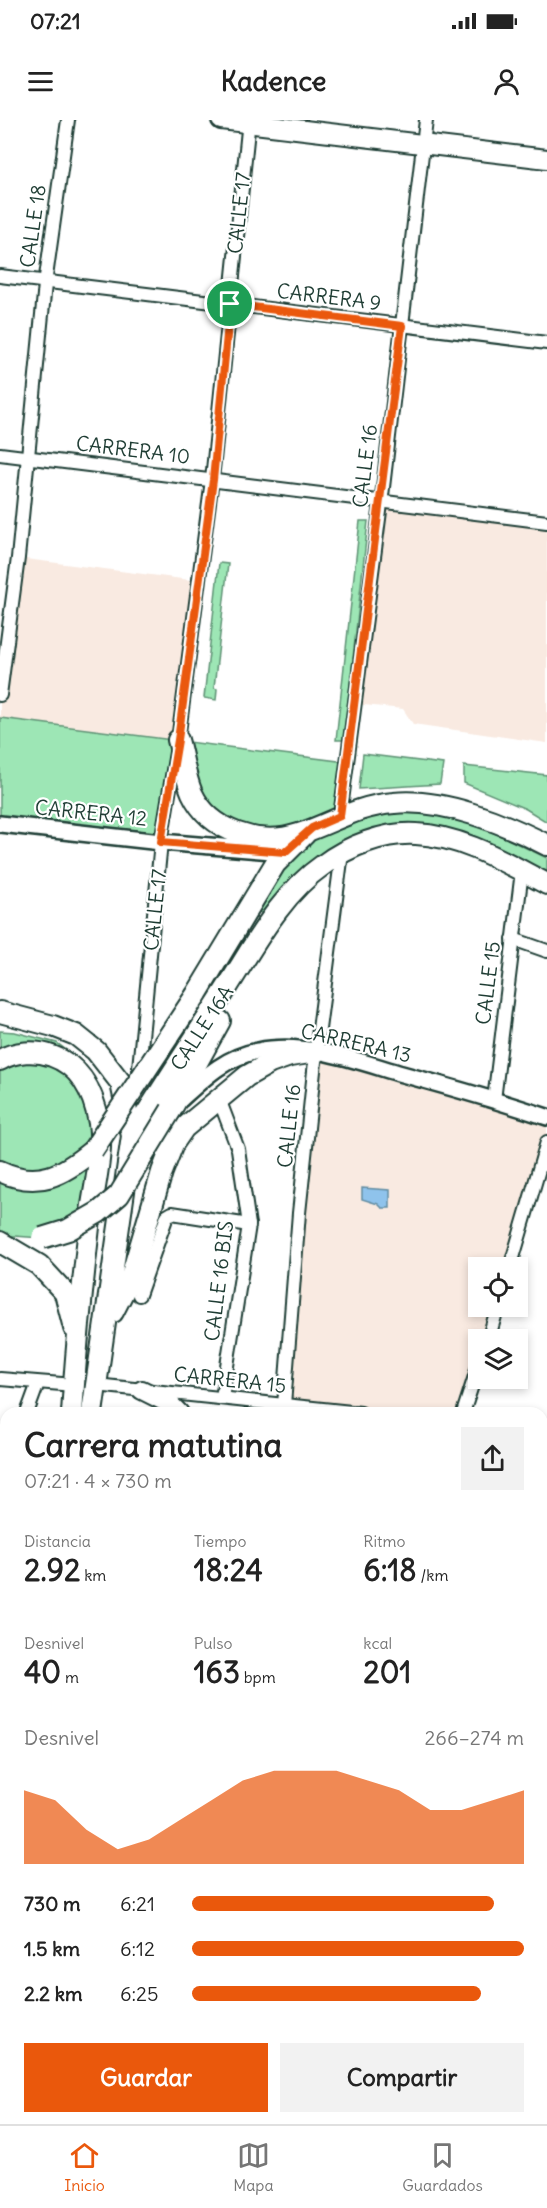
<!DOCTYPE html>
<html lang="es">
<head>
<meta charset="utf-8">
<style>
  :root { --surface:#fff; --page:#f2f2f2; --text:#222; --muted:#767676; --line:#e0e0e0; --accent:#ea580c }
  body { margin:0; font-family:Delius,sans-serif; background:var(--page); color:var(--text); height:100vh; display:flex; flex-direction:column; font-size:22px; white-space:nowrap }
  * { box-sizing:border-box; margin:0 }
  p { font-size:20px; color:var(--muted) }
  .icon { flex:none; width:33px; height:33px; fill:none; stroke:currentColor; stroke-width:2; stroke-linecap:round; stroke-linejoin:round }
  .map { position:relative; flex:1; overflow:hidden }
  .sheet { position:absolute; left:0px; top:1287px; width:548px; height:717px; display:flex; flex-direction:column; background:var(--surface); border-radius:18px 18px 0 0; box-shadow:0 3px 9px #0003 }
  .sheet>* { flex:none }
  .tools { position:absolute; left:468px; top:1137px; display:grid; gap:12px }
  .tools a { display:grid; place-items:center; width:60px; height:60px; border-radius:0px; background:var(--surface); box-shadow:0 3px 9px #0003; font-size:30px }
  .pin { position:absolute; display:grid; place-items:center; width:51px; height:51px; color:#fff; margin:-26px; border:3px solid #fff; border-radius:50%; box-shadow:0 2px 6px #0007 }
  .round { display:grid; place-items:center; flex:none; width:63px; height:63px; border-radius:0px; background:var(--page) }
  .overview { display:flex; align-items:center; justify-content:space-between; height:102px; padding:0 24px }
  h1 { font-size:33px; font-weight:800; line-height:45px }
  .figures { display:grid; grid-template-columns:repeat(3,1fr); gap:9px; height:102px; padding:6px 24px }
  .figures div { display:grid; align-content:center }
  .figures b { font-size:30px; font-weight:800 }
  .figures small { font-size:16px; font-weight:400 }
  .figures p { font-size:16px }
  .chart { height:168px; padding:12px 24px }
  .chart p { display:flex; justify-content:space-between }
  .chart svg { width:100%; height:108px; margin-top:6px; fill:var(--accent); opacity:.7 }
  .cta { display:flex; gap:12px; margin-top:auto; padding:12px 24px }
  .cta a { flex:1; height:69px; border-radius:0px; background:var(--accent); color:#fff; font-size:24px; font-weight:800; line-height:69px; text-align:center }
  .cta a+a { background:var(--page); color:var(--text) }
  ul { padding:0 24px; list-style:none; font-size:20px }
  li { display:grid; grid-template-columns:96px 72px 1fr; align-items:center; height:45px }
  li i { height:15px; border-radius:8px; background:var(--accent) }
  .status { display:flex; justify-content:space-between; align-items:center; height:42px; padding:0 30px; background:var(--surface); direction:ltr }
  .status svg { height:16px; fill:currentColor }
  header { display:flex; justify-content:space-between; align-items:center; height:78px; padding:0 24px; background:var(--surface); font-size:27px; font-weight:800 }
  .dock { display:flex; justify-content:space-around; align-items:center; height:84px; border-top:2px solid var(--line); background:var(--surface); font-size:16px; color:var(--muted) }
  .dock a { display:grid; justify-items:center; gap:3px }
  .dock .on { color:var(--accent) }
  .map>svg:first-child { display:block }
  .built { fill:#f9eae1 }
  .green { fill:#9de6b5; stroke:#5e9274; stroke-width:1.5 }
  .water { fill:#8fc3ec; stroke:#628da2; stroke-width:1.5 }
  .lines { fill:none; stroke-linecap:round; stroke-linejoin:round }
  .stream { stroke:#628da2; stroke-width:4 }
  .minor-casing { stroke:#1f3d34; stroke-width:16 }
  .tertiary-casing { stroke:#1f3d34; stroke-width:20 }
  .secondary-casing { stroke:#1f3d34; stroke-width:22 }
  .primary-casing { stroke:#1f3d34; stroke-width:24 }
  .minor { stroke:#fff; stroke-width:12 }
  .tertiary { stroke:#fff; stroke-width:15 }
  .secondary { stroke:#fff; stroke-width:18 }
  .primary { stroke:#fff; stroke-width:20 }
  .primary-bridge-casing { stroke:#1f3d34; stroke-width:24; stroke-linecap:butt }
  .primary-bridge { stroke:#fff; stroke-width:20 }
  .route-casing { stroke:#fff; stroke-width:12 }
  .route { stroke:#ea580c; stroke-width:8 }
  .labels { text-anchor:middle; stroke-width:4.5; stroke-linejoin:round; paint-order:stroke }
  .street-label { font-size:20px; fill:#1f3d34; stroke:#fff }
</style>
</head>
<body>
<div class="status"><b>07:21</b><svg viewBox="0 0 49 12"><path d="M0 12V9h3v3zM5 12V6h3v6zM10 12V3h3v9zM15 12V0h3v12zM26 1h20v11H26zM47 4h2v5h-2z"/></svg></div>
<header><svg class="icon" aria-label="menu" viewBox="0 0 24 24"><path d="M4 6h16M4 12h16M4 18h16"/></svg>Kadence<svg class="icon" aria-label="person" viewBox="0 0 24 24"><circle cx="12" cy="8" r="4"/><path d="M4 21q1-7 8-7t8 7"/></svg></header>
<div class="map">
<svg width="547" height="2004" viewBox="0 0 547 2004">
  <rect width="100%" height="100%" fill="#fff"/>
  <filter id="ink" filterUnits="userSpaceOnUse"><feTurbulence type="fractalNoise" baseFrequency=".0167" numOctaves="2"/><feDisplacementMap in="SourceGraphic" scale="12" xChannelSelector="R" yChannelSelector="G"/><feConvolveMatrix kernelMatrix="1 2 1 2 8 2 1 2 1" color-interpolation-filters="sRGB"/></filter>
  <g filter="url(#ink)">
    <g class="built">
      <path d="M381,382L547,402V623L413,604L403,589L354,584Z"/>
      <path d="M18,438L198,461L178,620L0,598V575Z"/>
      <path d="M316,932L547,997V1022L510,1147L478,1148V1186L498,1187L488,1219L478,1220V1247L463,1293H361L284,1285Z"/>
    </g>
    <g class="green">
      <path d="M360,401H368L344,620H336Z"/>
      <path d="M219,443L228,444L214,568L217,569L216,580L204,578Z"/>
      <path d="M0,598L346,642L340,696L290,717L214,699L179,621L161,722L0,704Z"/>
      <path d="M363,634L443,644L440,664L359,669Z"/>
      <path d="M464,646L547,655V702L526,689L464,663Z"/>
      <path d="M417,690L472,702L547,738V756L466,716L377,711L271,799L256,790L282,749L303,727L329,710L371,695Z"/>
      <path d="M0,911L15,912L57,923L70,933L76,950L93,978L90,1097L42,1118L0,1115Z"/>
    </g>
    <path class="water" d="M362,1068L390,1070V1088H382L378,1084L362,1079Z"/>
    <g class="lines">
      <path class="stream" d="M122,2004V1998"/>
      <defs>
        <g id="minor">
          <path d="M0,156L547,223"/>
          <path d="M0,334L547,402"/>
          <path d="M0,575L18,438L45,164L68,0"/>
          <path d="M340,696L382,376L426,0"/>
          <path d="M513,819L547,831"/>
          <path d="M138,958L161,722L178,620L212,360L249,0"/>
          <path d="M219,979L238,1029L249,1105L222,1278"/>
          <path d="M494,980L522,751"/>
          <path d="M510,1148L547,1022"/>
          <path d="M139,1175L167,1096L172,1093L249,1105"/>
          <path d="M488,1220L498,1186"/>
          <path d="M0,1259L74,1265"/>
          <path d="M96,1265L361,1293"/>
          <path d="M284,1285L299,1093L316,932L342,733"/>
          <path d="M27,1293L38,1263"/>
          <path d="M463,1293L478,1247"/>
          <path d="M542,1314H547"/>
          <path d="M0,1365L6,1349"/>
          <path d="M542,1461H547"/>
          <path d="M0,1564H6"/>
          <path d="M0,1656H6"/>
          <path d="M542,1736L547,1747"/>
          <path d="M0,1752L6,1753"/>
          <path d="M231,2004L238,1998"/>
          <path d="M304,2004L306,1998"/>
        </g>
        <g id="tertiary">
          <path d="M0,704L161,722L285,732"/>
          <path d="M181,979C204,958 225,937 258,931C305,921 357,941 402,954C450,967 499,981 547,997"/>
        </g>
        <g id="secondary">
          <path d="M221,0L547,39"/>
          <path d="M142,1270L170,1284L179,1293"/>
          <path d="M0,1457L6,1454"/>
          <path d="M542,1620L547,1618"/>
          <path d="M542,1641L547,1645"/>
          <path d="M542,1688L547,1677"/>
          <path d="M542,1710L547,1721"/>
          <path d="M547,1795L542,1850L547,1904"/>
        </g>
        <g id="primary">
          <path d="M178,620C183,637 185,657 192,673C210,712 260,727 299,714C333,703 356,686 394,683C442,678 504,703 547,725"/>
          <path d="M196,875L275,744L305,714"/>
          <path d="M0,892L53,906L76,915L96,931L121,963L132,1016L92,1293"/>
          <path d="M0,940C15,931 36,930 52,936C81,946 94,974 99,1003C104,1035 92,1075 89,1107C82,1169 76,1231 72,1293"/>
          <path d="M171,990L220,901"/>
          <path d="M132,1016C164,966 196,916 228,866C255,824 281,774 323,745C348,726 384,712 416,714C463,716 506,743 547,764"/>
          <path d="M0,1051C38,1069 63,1055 93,1030"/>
          <path d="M0,1122L39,1145L65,1173L74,1208"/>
          <path d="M113,1192L131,1157L162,1052L173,1024L184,1008L247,956L270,943L290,936L316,932"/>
          <path d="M0,1414L6,1411"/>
          <path d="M0,1912L5,1904L6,1897"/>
          <path d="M10,2004L11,1998"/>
        </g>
      </defs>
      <use href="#minor" class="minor-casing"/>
      <use href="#tertiary" class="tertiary-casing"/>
      <use href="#secondary" class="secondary-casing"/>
      <use href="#primary" class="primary-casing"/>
      <use href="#minor" class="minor"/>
      <use href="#tertiary" class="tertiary"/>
      <use href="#secondary" class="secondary"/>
      <use href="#primary" class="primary"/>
      <defs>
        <g id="primary-bridge">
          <path d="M93,1030L196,875"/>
          <path d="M42,1118L68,1110L99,1092L119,1075L171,990"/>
        </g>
      </defs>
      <use href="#primary-bridge" class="primary-bridge-casing"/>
      <use href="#primary-bridge" class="primary-bridge"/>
    </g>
  </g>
  <g class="lines" filter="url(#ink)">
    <defs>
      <path id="route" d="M230,184L402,206L340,696L312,708L285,732L161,722L178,620L213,360Z"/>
    </defs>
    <use href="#route" class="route-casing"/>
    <use href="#route" class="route"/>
  </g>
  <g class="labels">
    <g class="street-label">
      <text transform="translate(239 93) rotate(-84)" y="7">CALLE 17</text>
      <text transform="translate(33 106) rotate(-82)" y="7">CALLE 18</text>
      <text transform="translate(329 177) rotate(7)" y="7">CARRERA 9</text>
      <text transform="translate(133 330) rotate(7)" y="7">CARRERA 10</text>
      <text transform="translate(365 346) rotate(-83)" y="7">CALLE 16</text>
      <text transform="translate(91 693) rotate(6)" y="7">CARRERA 12</text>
      <text transform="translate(155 790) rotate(-84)" y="7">CALLE 17</text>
      <text transform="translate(488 863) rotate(-83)" y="7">CALLE 15</text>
      <text transform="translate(202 908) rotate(-57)" y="7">CALLE 16A</text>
      <text transform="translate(356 923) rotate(13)" y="7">CARRERA 13</text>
      <text transform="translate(289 1006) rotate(-84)" y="7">CALLE 16</text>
      <text transform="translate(219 1161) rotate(-83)" y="7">CALLE 16 BIS</text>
      <text transform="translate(230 1260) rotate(6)" y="7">CARRERA 15</text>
    </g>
  </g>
</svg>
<div class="tools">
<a><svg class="icon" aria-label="locate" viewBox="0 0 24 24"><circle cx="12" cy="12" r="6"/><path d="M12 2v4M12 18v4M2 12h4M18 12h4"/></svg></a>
<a><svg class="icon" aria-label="layers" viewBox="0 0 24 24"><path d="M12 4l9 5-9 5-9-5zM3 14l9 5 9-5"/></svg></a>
</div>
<div class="pin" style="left:230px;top:184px;background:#1e9e55"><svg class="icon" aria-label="arrive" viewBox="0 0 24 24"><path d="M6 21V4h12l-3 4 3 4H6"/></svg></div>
<section class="sheet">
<div class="overview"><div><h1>Carrera matutina</h1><p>07:21 · 4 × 730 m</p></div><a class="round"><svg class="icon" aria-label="share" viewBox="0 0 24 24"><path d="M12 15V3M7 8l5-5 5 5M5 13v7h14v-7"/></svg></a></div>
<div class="figures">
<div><p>Distancia</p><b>2.92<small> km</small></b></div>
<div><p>Tiempo</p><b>18:24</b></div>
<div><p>Ritmo</p><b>6:18<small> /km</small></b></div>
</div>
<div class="figures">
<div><p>Desnivel</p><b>40<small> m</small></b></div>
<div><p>Pulso</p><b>163<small> bpm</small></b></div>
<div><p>kcal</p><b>201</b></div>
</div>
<div class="chart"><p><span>Desnivel</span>266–274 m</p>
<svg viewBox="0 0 160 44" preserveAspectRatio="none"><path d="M0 44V14L10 18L20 30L30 38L40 34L50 26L60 18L70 10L80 6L90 6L100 6L110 10L120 14L130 22L140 22L150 18L160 14V44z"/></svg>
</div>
<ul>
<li><b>730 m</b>6:21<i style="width:91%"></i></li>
<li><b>1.5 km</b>6:12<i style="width:100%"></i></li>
<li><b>2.2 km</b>6:25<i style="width:87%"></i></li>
</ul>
<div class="cta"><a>Guardar</a><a>Compartir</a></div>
</section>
</div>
<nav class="dock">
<a class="on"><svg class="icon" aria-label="home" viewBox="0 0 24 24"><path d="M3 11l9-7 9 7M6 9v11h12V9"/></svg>Inicio</a>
<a><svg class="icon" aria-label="map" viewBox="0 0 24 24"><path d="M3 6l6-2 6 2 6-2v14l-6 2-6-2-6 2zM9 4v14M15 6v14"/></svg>Mapa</a>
<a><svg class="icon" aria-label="saved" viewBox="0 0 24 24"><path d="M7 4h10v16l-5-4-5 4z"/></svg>Guardados</a>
</nav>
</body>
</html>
